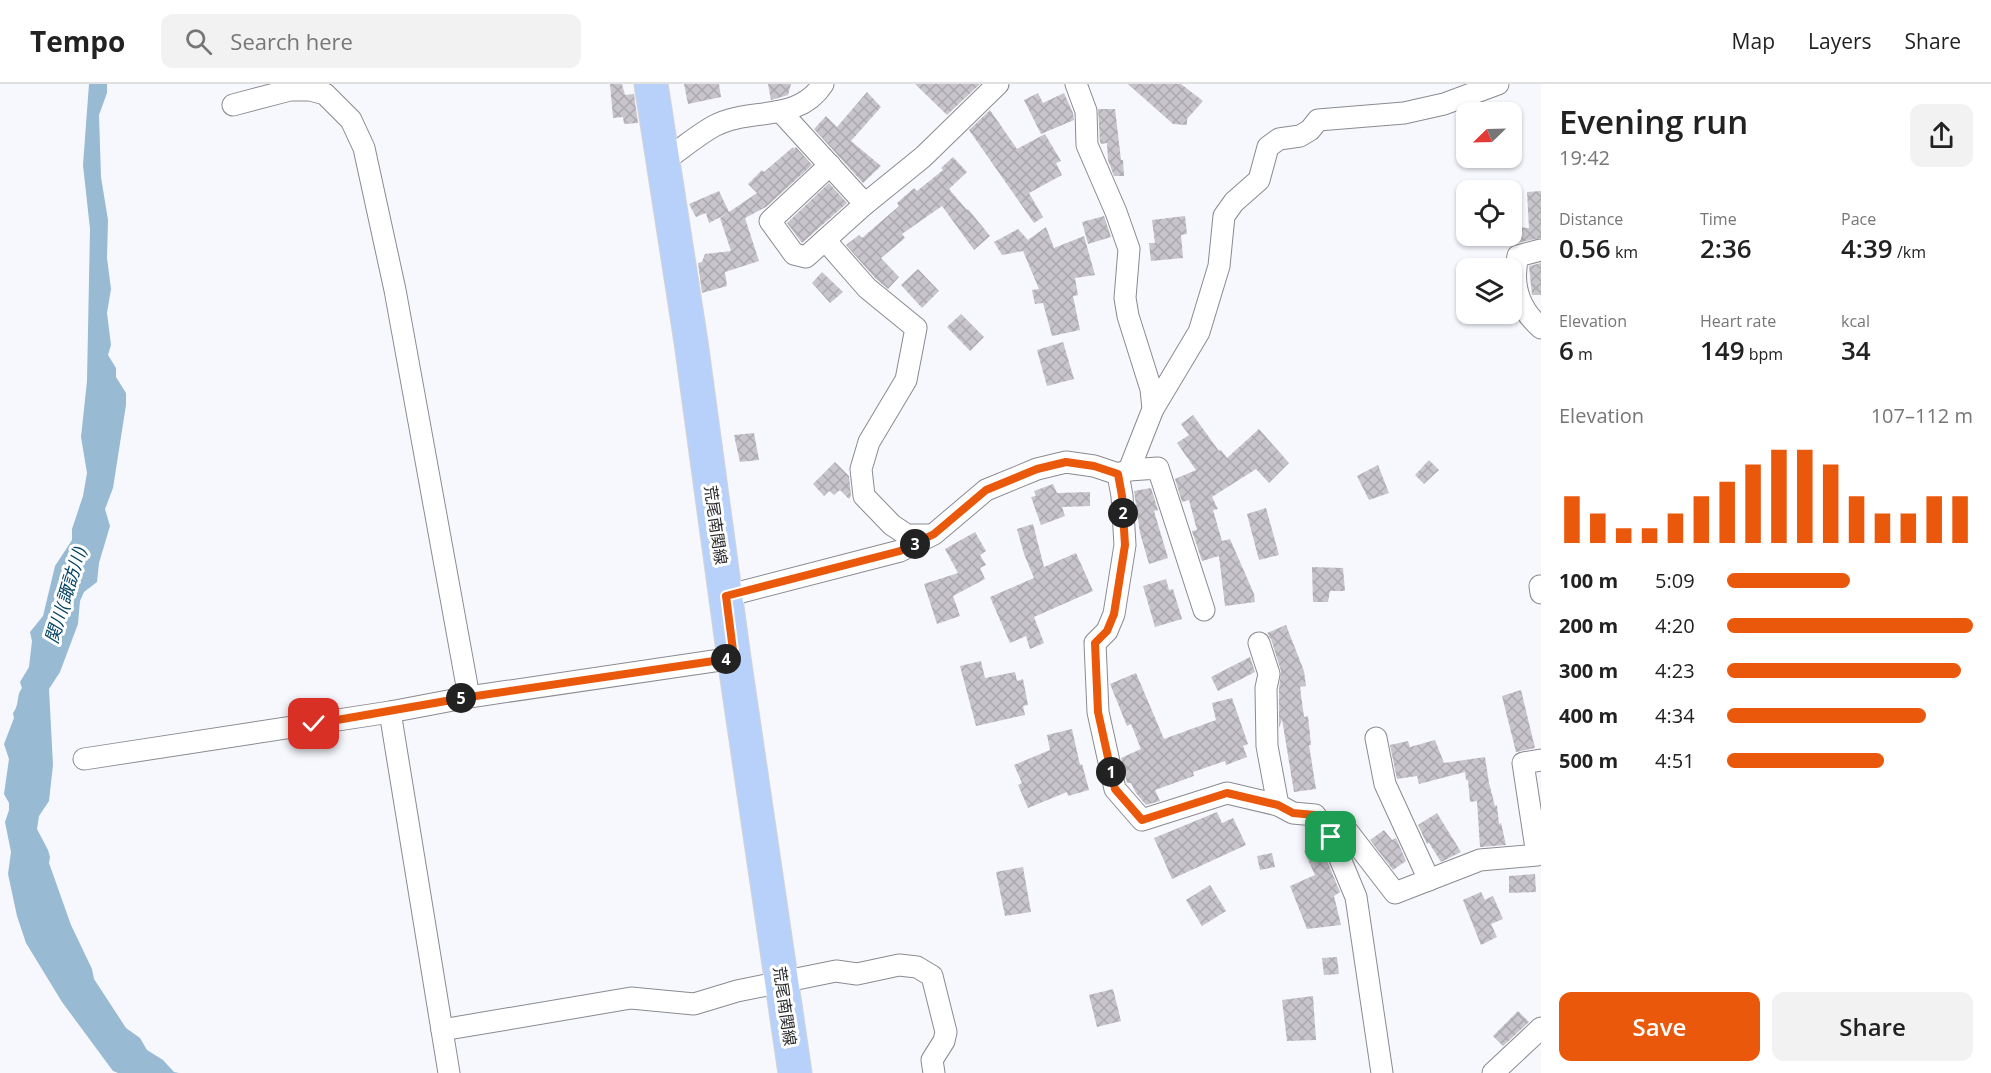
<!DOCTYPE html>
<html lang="en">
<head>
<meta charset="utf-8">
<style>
  :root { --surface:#fff; --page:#f2f2f2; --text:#222; --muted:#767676; --line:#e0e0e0; --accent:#ea580c }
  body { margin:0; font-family:"Open Sans","Noto Sans JP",sans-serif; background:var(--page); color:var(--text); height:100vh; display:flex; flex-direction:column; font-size:22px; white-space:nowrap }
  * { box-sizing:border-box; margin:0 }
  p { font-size:20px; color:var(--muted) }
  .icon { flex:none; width:33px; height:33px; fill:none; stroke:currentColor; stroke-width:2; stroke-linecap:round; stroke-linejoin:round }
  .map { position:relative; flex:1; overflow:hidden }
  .sheet { display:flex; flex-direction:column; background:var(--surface); width:450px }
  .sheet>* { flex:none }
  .needle { width:39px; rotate:247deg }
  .buttons { position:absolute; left:1456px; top:18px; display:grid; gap:12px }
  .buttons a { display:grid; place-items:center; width:66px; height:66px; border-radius:12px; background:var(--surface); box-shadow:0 2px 4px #0004; font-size:30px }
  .pin { position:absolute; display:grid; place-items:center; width:51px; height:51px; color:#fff; margin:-26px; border-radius:12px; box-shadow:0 3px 9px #0006 }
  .km { position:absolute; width:30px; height:30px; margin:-15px; border-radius:50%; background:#222; color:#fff; font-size:16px; line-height:30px; text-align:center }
  .round { display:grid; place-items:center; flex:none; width:63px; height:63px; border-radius:12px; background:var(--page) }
  .headline { display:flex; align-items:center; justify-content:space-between; height:102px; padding:0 18px }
  h1 { font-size:33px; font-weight:600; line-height:45px }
  .stats { display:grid; grid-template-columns:repeat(3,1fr); gap:9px; height:102px; padding:6px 18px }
  .stats div { display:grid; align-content:center }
  .stats b { font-size:26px; font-weight:600 }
  .stats small { font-size:16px; font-weight:400 }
  .stats p { font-size:16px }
  .chart { height:168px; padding:12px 18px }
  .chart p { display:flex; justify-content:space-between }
  .chart svg { width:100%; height:108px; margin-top:6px; stroke:var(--accent); stroke-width:6 }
  .button { display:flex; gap:12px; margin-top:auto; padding:12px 18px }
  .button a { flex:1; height:69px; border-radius:12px; background:var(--accent); color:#fff; font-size:24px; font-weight:600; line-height:69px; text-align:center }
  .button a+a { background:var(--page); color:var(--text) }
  ul { padding:0 18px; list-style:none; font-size:20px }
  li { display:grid; grid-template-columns:96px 72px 1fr; align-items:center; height:45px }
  li i { height:15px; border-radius:8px; background:var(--accent) }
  header { display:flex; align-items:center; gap:36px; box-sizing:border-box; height:84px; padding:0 30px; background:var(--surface); border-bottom:2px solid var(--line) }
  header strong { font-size:28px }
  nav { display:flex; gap:33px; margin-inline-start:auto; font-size:21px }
  .search { width:420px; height:54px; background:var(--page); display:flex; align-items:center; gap:15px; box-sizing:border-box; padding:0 21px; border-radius:12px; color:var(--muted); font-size:22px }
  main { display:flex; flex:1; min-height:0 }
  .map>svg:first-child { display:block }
  .water { fill:#98bad3 }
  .building { fill:url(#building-cross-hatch) }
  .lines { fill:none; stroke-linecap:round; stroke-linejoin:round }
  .street-casing { stroke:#8a8b91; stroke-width:23 }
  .primary-casing { stroke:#d4d4d5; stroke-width:35 }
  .street { stroke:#fff; stroke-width:21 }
  .primary { stroke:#b8d1fa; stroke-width:33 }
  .route-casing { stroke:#fff; stroke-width:12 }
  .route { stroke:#ea580c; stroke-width:8 }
  .labels { text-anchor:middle; stroke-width:6; stroke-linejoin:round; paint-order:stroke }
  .street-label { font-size:16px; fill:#28292b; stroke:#fff }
  .water-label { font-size:18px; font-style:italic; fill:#044365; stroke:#fff }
</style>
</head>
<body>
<header>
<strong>Tempo</strong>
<div class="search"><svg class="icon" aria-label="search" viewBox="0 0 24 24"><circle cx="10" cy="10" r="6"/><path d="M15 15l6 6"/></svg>Search here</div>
<nav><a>Map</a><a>Layers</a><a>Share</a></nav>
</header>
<main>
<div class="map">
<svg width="1541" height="989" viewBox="0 0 1541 989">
  <defs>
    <pattern id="building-cross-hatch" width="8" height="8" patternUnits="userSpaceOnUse" patternTransform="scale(1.5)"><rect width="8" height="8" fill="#c7c5cb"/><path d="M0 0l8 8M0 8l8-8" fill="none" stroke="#aba9ae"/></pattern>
  </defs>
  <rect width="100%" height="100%" fill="#f7f8fe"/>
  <path class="water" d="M89,0H107V9L99,31L101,93L108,136L107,174L111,205L107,229L111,261L108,271L116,284V293L126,309V321L113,404L105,425L110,442L99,479L97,498L84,508L80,517L78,540L60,588L49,605L53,681L49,717L39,732L37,745L48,766L50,773L49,779L71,841L92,885L94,895L126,944L140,954L147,966L163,976L174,988L179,989H118L113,987L62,918L26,859L17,832L8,790L11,768L5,738L9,726V719L4,710L9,675L4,660L14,634L13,629C20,620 16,611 22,604L20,598L29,583L32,557L30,548L43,532L55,482L72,456V445L83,412L87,389L81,353L87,297L90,145L83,81Z"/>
  <g class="building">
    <path d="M610,0H622L625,11L634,10L638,39L624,40L623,33L613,34Z"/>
    <path d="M684,0H719L721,13L688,20Z"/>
    <path d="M768,0H791L788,11L771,16Z"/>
    <path d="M915,0H980L947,31Z"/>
    <path d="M1128,0H1181L1203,17L1187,35V41L1173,40Z"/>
    <path d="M867,8L881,23L851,57L881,82L863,99L814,45L826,32L837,43Z"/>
    <path d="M1038,9L1043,19L1064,9L1073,29L1074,36L1041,50L1024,16Z"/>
    <path d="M1098,25H1115L1121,76H1123L1124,92H1114L1108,76L1107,59L1101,60L1100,58Z"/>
    <path d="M990,26L1017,65L1045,50L1061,77L1056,79L1062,91L1029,109L1043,133L1034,139L969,46Z"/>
    <path d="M793,63L794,65L796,63L812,81L766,123L745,134L759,177L725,188L727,202L702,209L698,179L702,178L705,170L731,167L720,134L728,129L709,139L706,129L696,133L689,120L719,107L729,128L757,109L748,100L762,86L764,88Z"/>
    <path d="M953,73L967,88L949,105L967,126L968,125L990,152L974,166L942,122L902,150L905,154L881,174L899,193L888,205L876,195L846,161L859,151L862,154L899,122L897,119L914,104L917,107L943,86L941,84Z"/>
    <path d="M829,99L847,119L802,159L787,139Z"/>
    <path d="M1541,107V154L1512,160V143L1529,144L1527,108Z"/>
    <path d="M1104,132L1111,153L1088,160L1082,138Z"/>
    <path d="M1185,132L1187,150L1181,151L1183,174L1151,177L1149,159H1155L1152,136Z"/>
    <path d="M1046,143L1054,164L1084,152L1095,191L1075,194L1078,211L1073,212L1080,246L1052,252L1043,219L1035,220L1032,206L1039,205L1023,167L1002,171L994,158L1018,145L1028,156Z"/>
    <path d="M1541,179V211H1532L1529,182Z"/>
    <path d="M918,185L939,207L922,224L901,201Z"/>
    <path d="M822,188L843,208L830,219L812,199Z"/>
    <path d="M961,230L984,253L970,267L947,243Z"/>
    <path d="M1063,258L1074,295L1047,302L1037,266Z"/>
    <path d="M1193,331L1219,367L1221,366L1227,374L1259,345L1289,379L1269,399L1256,385L1212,413L1218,425L1213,426L1222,457L1230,455L1254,510L1255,518L1225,522L1219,472L1202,477L1192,447L1197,446L1189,416L1182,418L1175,395L1196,386L1177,359L1189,351L1181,340Z"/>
    <path d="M754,349L759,376L740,378L734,351Z"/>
    <path d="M1429,376L1439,386L1424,400L1415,391Z"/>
    <path d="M835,378L849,392L851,412L849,415L840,406L834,411L829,407L824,412L813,400Z"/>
    <path d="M1378,381L1389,409L1369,416L1357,392Z"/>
    <path d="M1053,400L1057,409L1090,408V422L1062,423L1065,432L1041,441L1031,413L1036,412L1034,407Z"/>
    <path d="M1151,404L1158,426L1154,427L1168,474L1149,480L1140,449L1134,407Z"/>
    <path d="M1266,424L1279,471L1259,476L1247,430Z"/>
    <path d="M1033,440L1044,483L1076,469L1093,507L1034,533L1044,559L1030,565L1026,552L1010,559L990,513L1034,494L1024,470L1017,445Z"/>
    <path d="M975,448L986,467L980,471L986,481L980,484L985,495L953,512L960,532L937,540L924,500L958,489L945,465Z"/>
    <path d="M1312,483L1343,484L1345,507H1330L1328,518H1313Z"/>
    <path d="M1166,495L1169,506L1173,505L1182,535L1155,543L1143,502Z"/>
    <path d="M1286,541L1304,587L1306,602L1300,603L1304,633L1308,632L1311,661H1309L1316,705L1294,708L1282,635L1279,644V605L1281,587L1271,555L1267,549Z"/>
    <path d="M1250,573L1255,588L1218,607L1211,593Z"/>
    <path d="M981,577L985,594L1015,588L1017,597L1023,595L1028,621L1023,622L1025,631L976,642L960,582Z"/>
    <path d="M1136,589L1164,655L1216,636L1212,619L1232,614L1248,660L1243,662L1247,673L1226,681L1225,677L1193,688L1194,692L1155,706L1160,717L1146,721L1136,709L1131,699H1127L1121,674L1141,665L1131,640L1127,642L1110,600Z"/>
    <path d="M1521,606L1535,664L1516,668L1502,612Z"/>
    <path d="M1072,645L1080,681L1082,680L1089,706L1068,712L1067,708L1028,724L1018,701L1022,699L1014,681L1050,666L1047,651Z"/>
    <path d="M1435,656L1444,679L1485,673L1489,699L1495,722L1497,721L1499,740L1501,739L1506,761L1480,763L1477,717L1470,718L1468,696H1466L1465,688L1419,700L1417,692L1397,695L1390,661L1408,657L1410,663Z"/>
    <path d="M1217,728L1222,739L1233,734L1246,761L1172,795L1154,754Z"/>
    <path d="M1437,729L1461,768L1441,778L1429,759L1427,760L1418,741Z"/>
    <path d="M1384,746L1392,756L1396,754L1406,777L1393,786L1370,756Z"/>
    <path d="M1320,760L1340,808L1334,812L1341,841L1307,845L1290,802L1315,791L1304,767Z"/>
    <path d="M1272,769L1275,783L1260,786L1257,772Z"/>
    <path d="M1023,783L1031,828L1005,832L996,788Z"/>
    <path d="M1535,790L1536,808L1509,809V792Z"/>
    <path d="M1210,801L1226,827L1202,842L1186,816Z"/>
    <path d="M1481,808L1485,816L1493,812L1503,835L1491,840L1497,853L1481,861L1463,816Z"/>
    <path d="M1337,873L1339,890L1324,891L1322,874Z"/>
    <path d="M1113,905L1121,937L1097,943L1089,911Z"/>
    <path d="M1313,912L1316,956L1287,957L1282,916Z"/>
    <path d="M1518,927L1529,938L1503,962L1493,952Z"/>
  </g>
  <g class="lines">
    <defs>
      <g id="street">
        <path d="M1076,0L1086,27L1087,61L1116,128L1129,165L1125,214L1128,232L1151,305L1153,325L1129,386"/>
        <path d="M233,21L290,6H310L325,10L351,36L364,64L395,206L469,613"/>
        <path d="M781,28L865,120"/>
        <path d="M664,77C680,66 696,52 714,42C750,23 798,39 823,0"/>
        <path d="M830,81L770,137L794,170L806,173L865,120L923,73L998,0"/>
        <path d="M825,156L867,204L916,244L906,296L869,358L861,385L864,412L892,441L907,451H930"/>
        <path d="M1541,166L1518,172C1511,200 1519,225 1541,244"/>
        <path d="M1153,325L1199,248L1219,182L1224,132L1234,118L1259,96L1268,63L1279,55L1300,52L1310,46L1318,36L1404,29L1444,20L1498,0"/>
        <path d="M1118,390L1122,412L1125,461L1114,530L1107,547L1095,559L1098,628L1115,705L1142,736L1227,709L1278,721L1293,729L1315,731L1331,753L1356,813L1382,989"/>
        <path d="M1540,502L1541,509"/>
        <path d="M726,512L900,467L934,450L986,406L1037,385L1066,378L1094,382L1118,390L1129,386L1158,384L1204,526"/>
        <path d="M1259,559L1269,590L1266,604L1267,662L1278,721"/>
        <path d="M390,628L449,989"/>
        <path d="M1376,654L1385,700L1429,796"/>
        <path d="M84,675L390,628L469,613L734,574"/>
        <path d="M1331,753L1348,748L1395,809L1480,776L1537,771L1523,679L1541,676"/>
        <path d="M442,946L631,914L694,920L737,907L836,887L857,890L899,881L917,883L932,892L946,948L944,957L932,976L934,989"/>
        <path d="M1493,989L1541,944"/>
      </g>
      <path id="primary" d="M651,0L691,258L734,574L795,989"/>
    </defs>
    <use href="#street" class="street-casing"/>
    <use href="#primary" class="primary-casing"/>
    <use href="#street" class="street"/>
    <use href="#primary" class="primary"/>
  </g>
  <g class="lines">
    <defs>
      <path id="route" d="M314,640L469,613L734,574L726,512L900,467L934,450L986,406L1037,385L1066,378L1094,382L1118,390L1122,412L1125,461L1114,530L1107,547L1095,559L1098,628L1115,705L1142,736L1227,709L1278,721L1293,729L1315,731L1331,753"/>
    </defs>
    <use href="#route" class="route-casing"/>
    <use href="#route" class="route"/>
  </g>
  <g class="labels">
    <g class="street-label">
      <text transform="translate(716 441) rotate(82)" y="6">荒尾南関線</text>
      <text transform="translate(785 922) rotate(82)" y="6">荒尾南関線</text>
    </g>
    <g class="water-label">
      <text transform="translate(66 511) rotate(-73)" y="6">関川(諏訪川)</text>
    </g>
  </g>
</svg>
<div class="buttons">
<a><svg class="needle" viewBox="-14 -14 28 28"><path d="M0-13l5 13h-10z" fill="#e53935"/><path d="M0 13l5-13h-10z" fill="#767676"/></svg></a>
<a><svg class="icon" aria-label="locate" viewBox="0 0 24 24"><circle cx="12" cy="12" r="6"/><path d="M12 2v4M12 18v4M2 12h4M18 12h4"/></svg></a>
<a><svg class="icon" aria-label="layers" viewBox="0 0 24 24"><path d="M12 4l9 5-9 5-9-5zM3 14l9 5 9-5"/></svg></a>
</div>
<div class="pin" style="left:1331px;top:753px;background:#1e9e55"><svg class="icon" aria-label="arrive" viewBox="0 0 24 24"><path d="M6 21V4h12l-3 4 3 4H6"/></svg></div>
<div class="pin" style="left:314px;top:640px;background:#d93025"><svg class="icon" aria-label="check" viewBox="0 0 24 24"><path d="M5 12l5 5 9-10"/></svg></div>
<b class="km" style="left:1111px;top:688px">1</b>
<b class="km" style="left:1123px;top:429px">2</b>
<b class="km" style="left:915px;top:460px">3</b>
<b class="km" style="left:726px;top:575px">4</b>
<b class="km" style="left:461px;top:614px">5</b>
</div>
<section class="sheet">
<div class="headline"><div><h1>Evening run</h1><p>19:42</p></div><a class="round"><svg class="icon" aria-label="share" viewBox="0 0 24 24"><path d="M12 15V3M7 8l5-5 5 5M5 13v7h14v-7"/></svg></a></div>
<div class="stats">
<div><p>Distance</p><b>0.56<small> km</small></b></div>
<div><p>Time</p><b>2:36</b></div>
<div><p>Pace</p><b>4:39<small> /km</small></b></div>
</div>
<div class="stats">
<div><p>Elevation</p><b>6<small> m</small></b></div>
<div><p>Heart rate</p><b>149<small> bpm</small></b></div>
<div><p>kcal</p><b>34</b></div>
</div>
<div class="chart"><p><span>Elevation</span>107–112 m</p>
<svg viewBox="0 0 160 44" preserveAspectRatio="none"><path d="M5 44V25M15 44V32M25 44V38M35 44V38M45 44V32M55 44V25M65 44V19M75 44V12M85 44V6M95 44V6M105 44V12M115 44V25M125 44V32M135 44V32M145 44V25M155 44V25"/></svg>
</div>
<ul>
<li><b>100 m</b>5:09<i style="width:50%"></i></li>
<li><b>200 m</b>4:20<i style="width:100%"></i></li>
<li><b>300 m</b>4:23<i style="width:95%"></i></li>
<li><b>400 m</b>4:34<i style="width:81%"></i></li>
<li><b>500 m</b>4:51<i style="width:64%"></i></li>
</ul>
<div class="button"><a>Save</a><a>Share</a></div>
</section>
</main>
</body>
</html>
